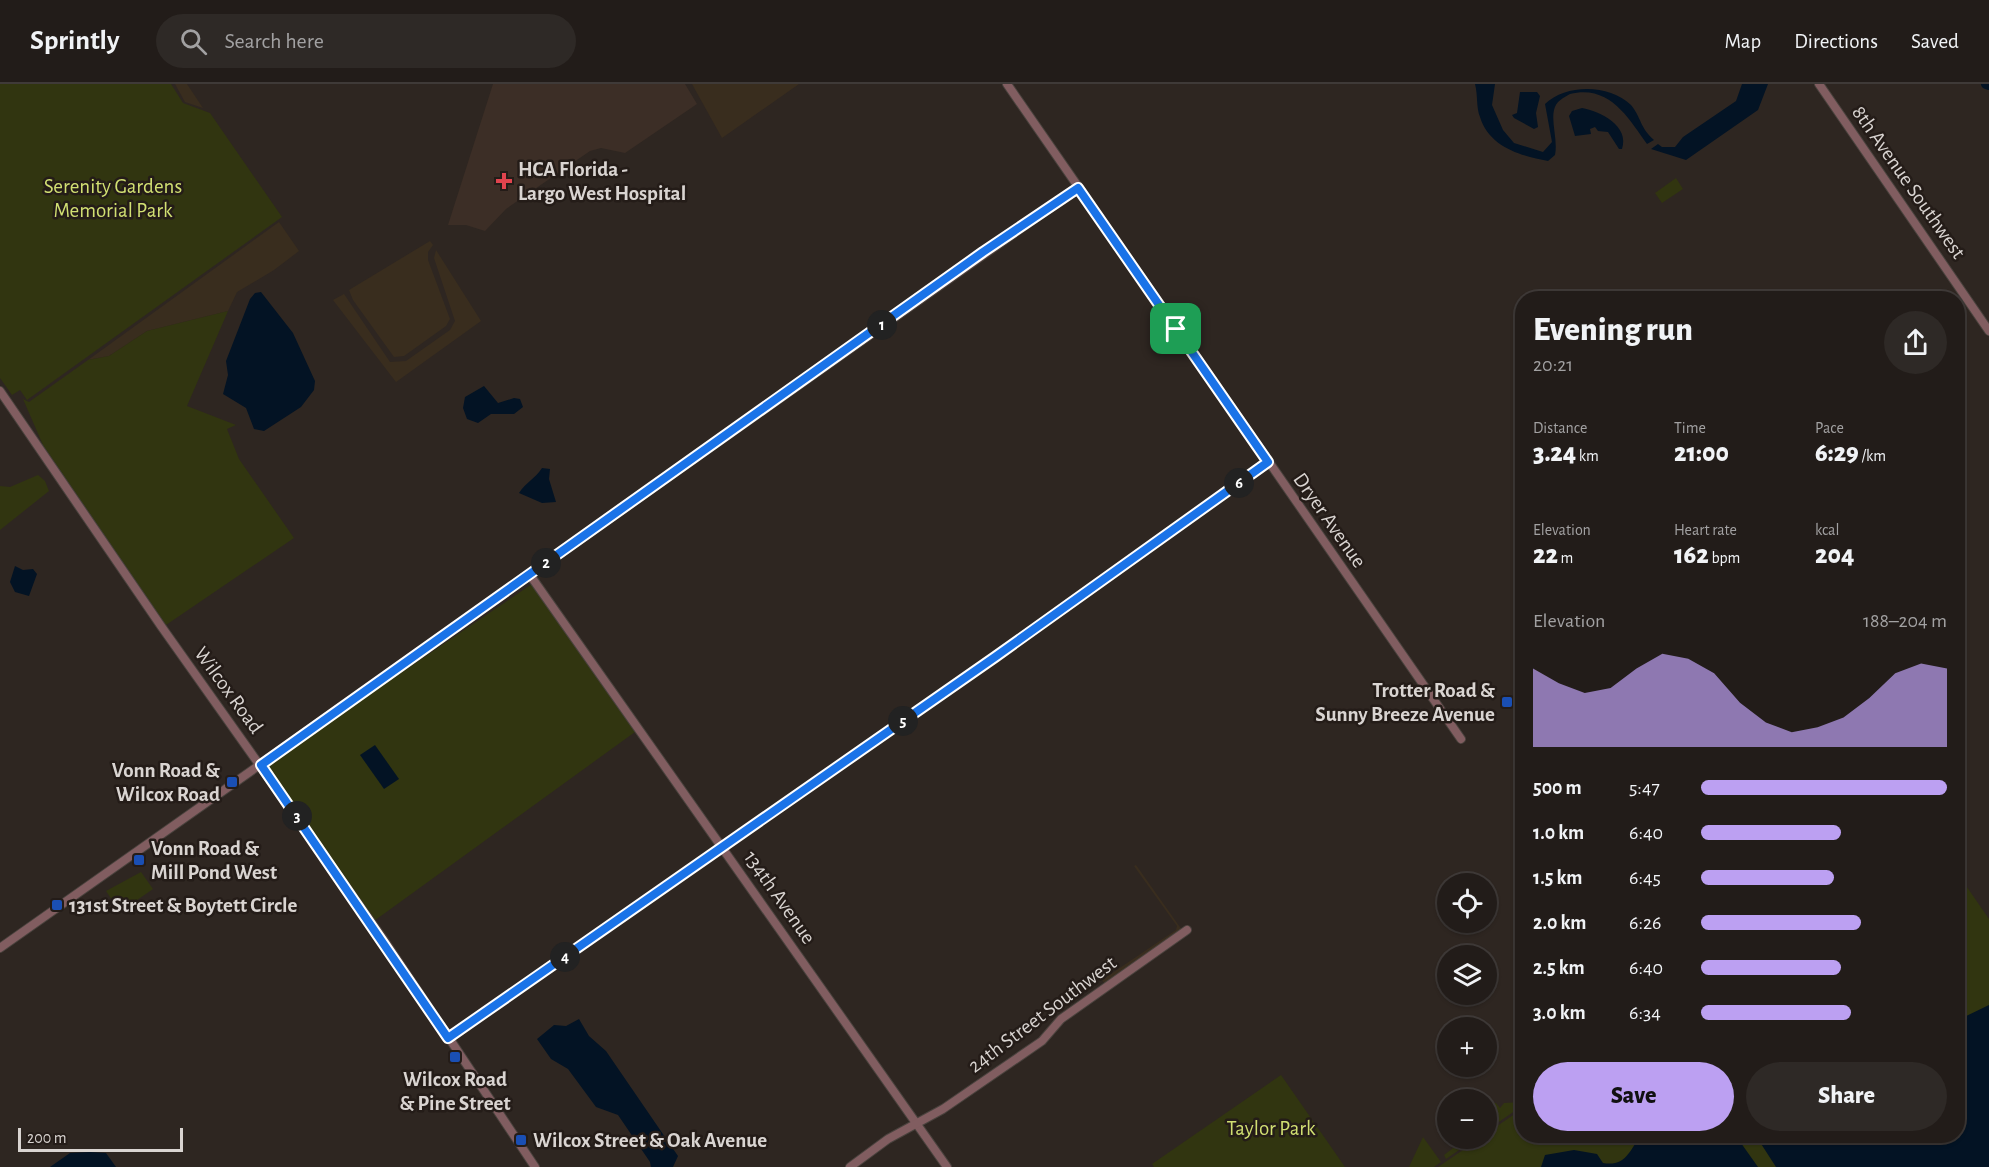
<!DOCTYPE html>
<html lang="en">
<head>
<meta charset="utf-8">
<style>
  :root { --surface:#221c19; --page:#2e2926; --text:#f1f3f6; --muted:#a2a1a2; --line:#3f3a38; --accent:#bca0f2 }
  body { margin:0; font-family:"Alegreya Sans",sans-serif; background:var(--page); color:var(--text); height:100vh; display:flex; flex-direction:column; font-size:22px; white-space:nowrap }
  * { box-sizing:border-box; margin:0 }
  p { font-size:20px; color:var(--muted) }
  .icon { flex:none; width:33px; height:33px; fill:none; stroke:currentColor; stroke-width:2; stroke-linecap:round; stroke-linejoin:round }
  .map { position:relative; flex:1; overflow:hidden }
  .sheet { position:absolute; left:1515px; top:207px; width:450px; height:852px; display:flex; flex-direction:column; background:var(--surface); border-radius:24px; box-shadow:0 2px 4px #0004,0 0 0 2px var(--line) }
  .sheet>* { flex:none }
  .fabs { position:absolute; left:1437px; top:789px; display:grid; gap:12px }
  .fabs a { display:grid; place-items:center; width:60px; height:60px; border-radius:50%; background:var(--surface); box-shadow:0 2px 4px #0004,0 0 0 2px var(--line); font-size:30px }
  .scale { position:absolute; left:18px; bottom:15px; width:165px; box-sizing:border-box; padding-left:6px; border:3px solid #d9d4d1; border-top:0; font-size:16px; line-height:21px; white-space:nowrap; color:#d9d4d1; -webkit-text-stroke:4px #241c18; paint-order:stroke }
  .pin { position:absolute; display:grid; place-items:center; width:51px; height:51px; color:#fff; margin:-26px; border-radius:12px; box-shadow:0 3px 9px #0006 }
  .km { position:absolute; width:30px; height:30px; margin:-15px; border-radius:50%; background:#222; color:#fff; font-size:16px; line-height:30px; text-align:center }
  .round { display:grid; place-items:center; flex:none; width:63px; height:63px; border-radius:32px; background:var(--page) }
  .summary { display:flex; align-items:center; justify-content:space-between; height:102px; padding:0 18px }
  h1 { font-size:33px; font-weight:800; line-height:45px }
  .stats { display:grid; grid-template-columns:repeat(3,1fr); gap:9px; height:102px; padding:6px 18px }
  .stats div { display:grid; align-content:center }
  .stats b { font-size:26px; font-weight:800 }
  .stats small { font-size:16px; font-weight:400 }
  .stats p { font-size:16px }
  .chart { height:168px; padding:12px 18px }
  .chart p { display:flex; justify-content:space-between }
  .chart svg { width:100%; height:108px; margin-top:6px; fill:var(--accent); opacity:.7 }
  .action { display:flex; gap:12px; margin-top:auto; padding:12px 18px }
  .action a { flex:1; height:69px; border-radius:36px; background:var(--accent); color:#111; font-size:24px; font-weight:800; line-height:69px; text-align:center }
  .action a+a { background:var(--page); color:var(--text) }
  ul { padding:0 18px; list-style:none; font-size:20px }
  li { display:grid; grid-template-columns:96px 72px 1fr; align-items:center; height:45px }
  li i { height:15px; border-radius:8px; background:var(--accent) }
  header { display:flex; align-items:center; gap:36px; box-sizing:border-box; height:84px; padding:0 30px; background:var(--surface); border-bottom:2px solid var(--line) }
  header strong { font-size:28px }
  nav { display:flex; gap:33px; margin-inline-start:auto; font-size:21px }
  .search { width:420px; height:54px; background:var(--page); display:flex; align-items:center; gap:15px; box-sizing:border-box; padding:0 21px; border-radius:33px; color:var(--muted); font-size:22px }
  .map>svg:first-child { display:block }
  .commercial { fill:#392d1e }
  .built { fill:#3c2e26 }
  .green { fill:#313510 }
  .water { fill:#031324 }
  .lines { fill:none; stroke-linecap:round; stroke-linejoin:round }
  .river { stroke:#031324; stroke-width:10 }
  .minor-casing { stroke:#49423d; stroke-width:10 }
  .minor { stroke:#815d60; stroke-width:8 }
  .route-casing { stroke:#fff; stroke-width:12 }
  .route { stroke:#1a73e8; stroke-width:8 }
  .health-dot { fill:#e0444e; stroke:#241c18; stroke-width:2 }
  .transit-dot { fill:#1a4fb4; stroke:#241c18; stroke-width:2 }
  .labels { text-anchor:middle; stroke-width:5; stroke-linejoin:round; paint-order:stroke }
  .poi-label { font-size:21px; font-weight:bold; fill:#d9d4d1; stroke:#241c18; text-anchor:start }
  .street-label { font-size:21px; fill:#d9d4d1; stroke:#241c18 }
  .park-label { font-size:21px; fill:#d1df72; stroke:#241c18 }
</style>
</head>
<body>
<header>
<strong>Sprintly</strong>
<div class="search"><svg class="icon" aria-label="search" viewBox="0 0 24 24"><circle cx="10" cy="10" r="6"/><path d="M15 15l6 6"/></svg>Search here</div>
<nav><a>Map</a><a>Directions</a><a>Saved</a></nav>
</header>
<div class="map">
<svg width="1989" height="1083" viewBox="0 0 1989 1083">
  <rect width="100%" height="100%" fill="#2e2621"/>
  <g class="commercial">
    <path d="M175,0H187L203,24L185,18Z"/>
    <path d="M692,0H799L722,54Z"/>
    <path d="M279,138L299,167L274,186L237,208L228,227L147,247L109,272L88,276Z"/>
    <path d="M430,157L433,161L428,168V176L450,235L446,242L404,272L394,273L353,216L349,206Z"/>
    <path d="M436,166L481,237L396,298L333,216L344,210L390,278L406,277L450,246L455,237L434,174Z"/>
    <path d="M1136,781L1182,846L1105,900L1102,896L1176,846L1177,842L1134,782Z"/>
  </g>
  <path class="built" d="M493,0H685L697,20L625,69L601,64L590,67L506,125L485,147L466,141H448Z"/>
  <g class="green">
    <path d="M0,0H171L183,19L210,29L282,133L27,316L20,306L12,311L0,294Z"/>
    <path d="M1676,94L1683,105L1662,119L1655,109Z"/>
    <path d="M228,227L187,322L236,341L227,345L239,375L294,454L166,541L43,361L23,315L29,318L88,276L109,272L147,247Z"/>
    <path d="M38,391L45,397L49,407L0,446V402L10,403Z"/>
    <path d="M532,500L635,648L374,837L265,681Z"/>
    <path d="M141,788L153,805L120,828L106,807Z"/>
    <path d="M1958,790L1989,835V1083H1438L1479,1055L1486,1054L1487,1049L1522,1025V1052H1958Z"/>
    <path d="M1281,991L1345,1083H1154L1152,1080Z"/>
    <path d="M1522,1018V1022L1487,1046L1489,1019H1496L1500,1024L1504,1019Z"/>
    <path d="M1423,1053L1441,1078L1434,1083H1409Z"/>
    <path d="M1465,1055H1475L1446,1075L1444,1071Z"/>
  </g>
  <g class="water">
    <path d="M1475,0H1495L1492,21L1503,46L1514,59L1543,68L1552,58L1545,20C1566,0 1609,0 1631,21C1641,33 1640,44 1654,56L1647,60C1629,35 1610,0 1570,10C1563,14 1556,17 1554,26C1551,38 1558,57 1555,71L1548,77C1521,72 1489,63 1480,33C1476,23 1478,11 1475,0Z"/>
    <path d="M1742,0H1768L1758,26L1686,76L1651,65L1658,60L1662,63H1675L1683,53L1736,17Z"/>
    <path d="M1520,8H1537L1540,12L1536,29L1538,43L1534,45L1514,34L1512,31L1517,29Z"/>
    <path d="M1582,24C1600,27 1630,42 1622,65H1619L1608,48L1598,47L1595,43L1590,45L1591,50L1575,52L1569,32L1572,27Z"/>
    <path d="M261,208L293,249L315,297L314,306L301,323L264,347L254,345L246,324L223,310L228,291L226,277L250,215L255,209Z"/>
    <path d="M484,302L498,319L514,314L520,315L523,323L514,330H491L478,339L467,335L463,324L465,313Z"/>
    <path d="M542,384L550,385L549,395L556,418L542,419L519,409C526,398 535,395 542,384Z"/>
    <path d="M15,482L23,486L33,485L37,490L29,512L15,508L10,498Z"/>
    <path d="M375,661L399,695L384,705L360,671Z"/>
    <path d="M1989,921V1083H1776L1756,1052H1958V936Z"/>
    <path d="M579,935L589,952L606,967L678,1072L673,1083H651L650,1078L618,1031L596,1023L568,985L551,975L537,955L554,941L566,942Z"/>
    <path d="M1640,1052H1662L1667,1059L1692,1056L1699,1052H1736L1758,1083H1541L1545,1071L1574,1066L1597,1070L1603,1079C1625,1083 1630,1067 1640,1052Z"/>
    <path d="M90,1068L106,1069L116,1083H50L70,1069Z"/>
  </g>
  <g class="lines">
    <path class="river" d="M1986,0L1989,1"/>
    <defs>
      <g id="minor">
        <path d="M1007,0L1461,655"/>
        <path d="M1819,0L1989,247"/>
        <path d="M0,307L161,542L385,858L535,1083"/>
        <path d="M530,491L947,1083"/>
        <path d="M0,864L1078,104"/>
        <path d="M448,954L995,573L1268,378"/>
        <path d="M850,1083L888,1055L943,1025L1042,957L1061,935L1187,846"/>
      </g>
    </defs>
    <use href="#minor" class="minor-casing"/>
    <use href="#minor" class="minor"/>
  </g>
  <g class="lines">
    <defs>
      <path id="route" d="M1078,104L1268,378L995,573L448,954L261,681L983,168Z"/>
    </defs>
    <use href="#route" class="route-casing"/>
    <use href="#route" class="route"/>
  </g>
  <path class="health-dot" d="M501 88h6v6h6v6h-6v6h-6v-6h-6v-6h6z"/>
  <g class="transit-dot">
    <rect x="1501" y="612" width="12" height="12" rx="3"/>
    <rect x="226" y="692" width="12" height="12" rx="3"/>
    <rect x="133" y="770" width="12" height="12" rx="3"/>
    <rect x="51" y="815" width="12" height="12" rx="3"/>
    <rect x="449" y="967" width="12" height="12" rx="3"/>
    <rect x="515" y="1050" width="12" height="12" rx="3"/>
  </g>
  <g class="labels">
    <g class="poi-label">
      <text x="518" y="92">HCA Florida -<tspan x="518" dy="24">Largo West Hospital</tspan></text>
      <text x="1495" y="613" text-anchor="end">Trotter Road &amp;<tspan x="1495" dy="24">Sunny Breeze Avenue</tspan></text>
      <text x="220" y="693" text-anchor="end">Vonn Road &amp;<tspan x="220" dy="24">Wilcox Road</tspan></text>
      <text x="151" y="771">Vonn Road &amp;<tspan x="151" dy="24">Mill Pond West</tspan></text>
      <text x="69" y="828">131st Street &amp; Boytett Circle</text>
      <text x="455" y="1002" text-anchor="middle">Wilcox Road<tspan x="455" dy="24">&amp; Pine Street</tspan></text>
      <text x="533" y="1063">Wilcox Street &amp; Oak Avenue</text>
    </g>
    <g class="street-label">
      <text transform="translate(1909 98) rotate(55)" y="7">8th Avenue Southwest</text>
      <text transform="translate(1330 436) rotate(55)" y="7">Dryer Avenue</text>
      <text transform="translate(229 606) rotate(54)" y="7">Wilcox Road</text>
      <text transform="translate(780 813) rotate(55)" y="7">134th Avenue</text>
      <text transform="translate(1042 930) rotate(-37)" y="7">24th Street Southwest</text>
    </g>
    <g class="park-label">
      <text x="113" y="109">Serenity Gardens<tspan x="113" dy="24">Memorial Park</tspan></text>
      <text x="1271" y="1051">Taylor Park</text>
    </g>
  </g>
</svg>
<div class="fabs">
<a><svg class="icon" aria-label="locate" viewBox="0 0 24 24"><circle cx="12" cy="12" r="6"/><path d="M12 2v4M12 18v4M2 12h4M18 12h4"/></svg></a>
<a><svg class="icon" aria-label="layers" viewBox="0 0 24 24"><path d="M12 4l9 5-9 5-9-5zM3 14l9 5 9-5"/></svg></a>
<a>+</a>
<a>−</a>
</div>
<div class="scale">200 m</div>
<div class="pin" style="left:1176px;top:245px;background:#1e9e55"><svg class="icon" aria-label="arrive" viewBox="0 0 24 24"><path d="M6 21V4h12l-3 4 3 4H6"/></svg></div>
<b class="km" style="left:882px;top:241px">1</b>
<b class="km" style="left:546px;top:479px">2</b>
<b class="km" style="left:297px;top:732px">3</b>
<b class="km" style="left:565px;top:873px">4</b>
<b class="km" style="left:903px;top:637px">5</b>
<b class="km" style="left:1239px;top:399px">6</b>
<section class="sheet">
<div class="summary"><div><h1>Evening run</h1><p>20:21</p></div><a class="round"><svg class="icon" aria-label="share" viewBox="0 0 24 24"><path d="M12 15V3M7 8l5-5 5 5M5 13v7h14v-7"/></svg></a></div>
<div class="stats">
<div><p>Distance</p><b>3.24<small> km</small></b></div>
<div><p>Time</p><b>21:00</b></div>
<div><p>Pace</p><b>6:29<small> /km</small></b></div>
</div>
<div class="stats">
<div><p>Elevation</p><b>22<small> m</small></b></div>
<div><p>Heart rate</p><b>162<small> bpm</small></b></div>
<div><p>kcal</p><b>204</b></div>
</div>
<div class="chart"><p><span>Elevation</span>188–204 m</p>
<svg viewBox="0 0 160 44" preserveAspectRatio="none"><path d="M0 44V12L10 18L20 22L30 20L40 12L50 6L60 8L70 14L80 26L90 34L100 38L110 36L120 32L130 24L140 14L150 10L160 12V44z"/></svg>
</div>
<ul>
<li><b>500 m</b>5:47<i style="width:100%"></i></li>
<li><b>1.0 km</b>6:40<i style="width:57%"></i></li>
<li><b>1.5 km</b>6:45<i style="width:54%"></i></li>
<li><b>2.0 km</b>6:26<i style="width:65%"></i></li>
<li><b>2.5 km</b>6:40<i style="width:57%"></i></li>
<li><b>3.0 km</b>6:34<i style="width:61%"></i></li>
</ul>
<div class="action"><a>Save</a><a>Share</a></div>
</section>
</div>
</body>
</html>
